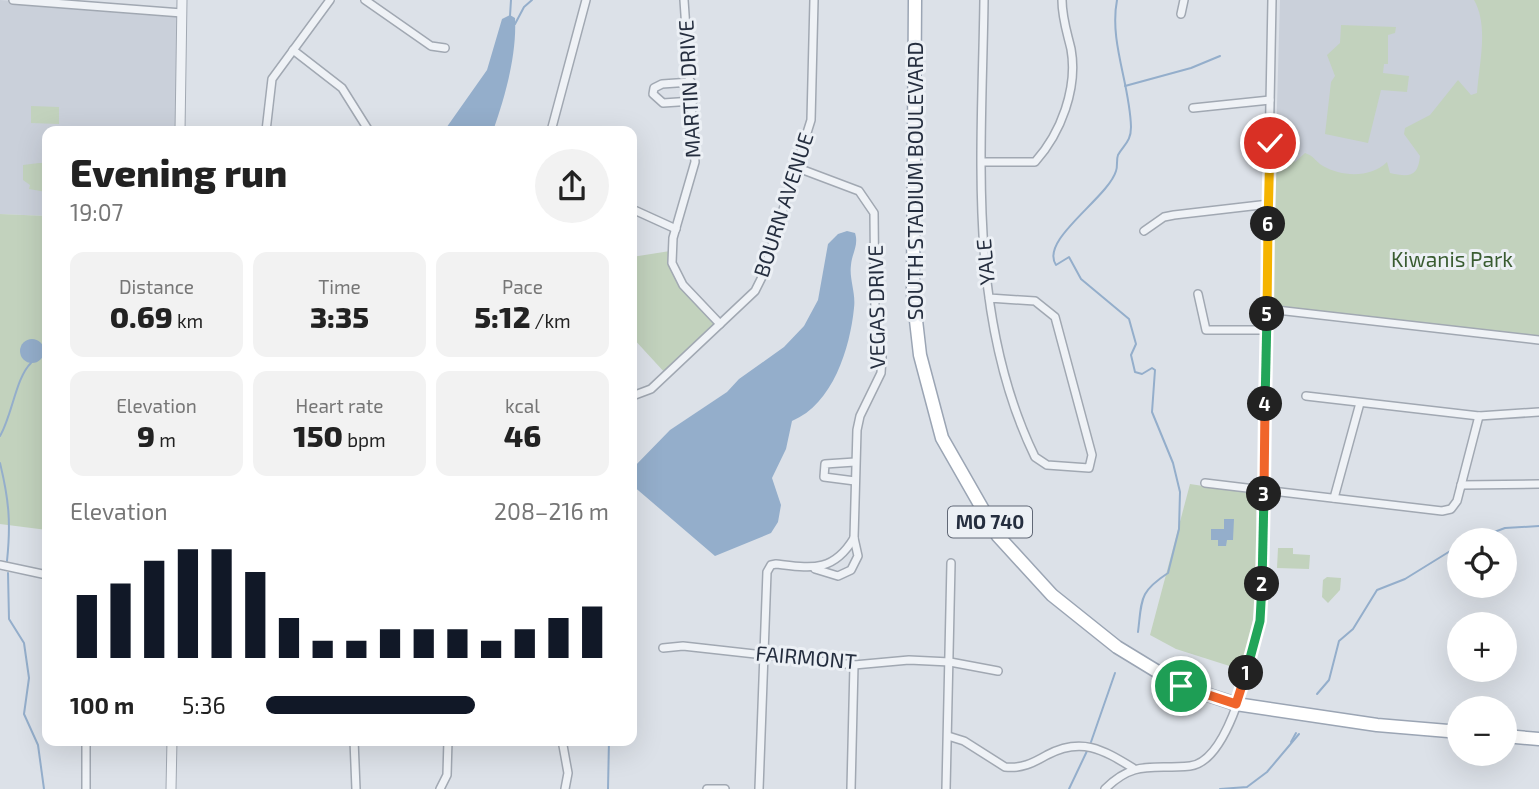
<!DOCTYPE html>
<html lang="en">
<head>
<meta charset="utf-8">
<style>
  :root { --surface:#fff; --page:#f2f2f2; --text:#222; --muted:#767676; --accent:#111827 }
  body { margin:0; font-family:"Exo 2",sans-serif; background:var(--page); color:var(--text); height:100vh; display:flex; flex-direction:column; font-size:26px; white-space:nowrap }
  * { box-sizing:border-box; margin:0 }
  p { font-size:23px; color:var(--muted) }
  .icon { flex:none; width:38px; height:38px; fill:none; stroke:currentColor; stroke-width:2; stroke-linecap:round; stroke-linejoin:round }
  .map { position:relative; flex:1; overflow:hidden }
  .sheet { position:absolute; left:42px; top:126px; width:595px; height:620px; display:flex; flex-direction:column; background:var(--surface); border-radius:14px; box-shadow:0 7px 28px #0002 }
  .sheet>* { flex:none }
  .controls { position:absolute; left:1447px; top:528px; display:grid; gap:14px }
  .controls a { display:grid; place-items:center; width:70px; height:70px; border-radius:50%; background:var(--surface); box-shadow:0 7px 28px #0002; font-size:35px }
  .pin { position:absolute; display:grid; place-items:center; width:60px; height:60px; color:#fff; margin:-30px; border:4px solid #fff; border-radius:50%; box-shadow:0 2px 7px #0007 }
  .km { position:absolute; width:35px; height:35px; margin:-18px; border-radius:50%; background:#222; color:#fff; font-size:19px; line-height:35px; text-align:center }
  .round { display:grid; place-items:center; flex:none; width:74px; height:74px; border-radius:37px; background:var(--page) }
  .head { display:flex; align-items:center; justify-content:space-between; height:119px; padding:0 28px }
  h1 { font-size:38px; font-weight:800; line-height:52px }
  .stats { display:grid; grid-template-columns:repeat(3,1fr); gap:10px; height:119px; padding:7px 28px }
  .stats div { display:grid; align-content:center; border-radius:14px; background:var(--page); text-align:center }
  .stats b { font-size:30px; font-weight:800 }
  .stats small { font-size:19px; font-weight:400 }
  .stats p { font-size:19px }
  .chart { height:196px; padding:14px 28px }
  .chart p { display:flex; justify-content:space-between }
  .chart svg { width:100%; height:126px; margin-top:7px; stroke:var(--accent); stroke-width:6 }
  ul { padding:0 28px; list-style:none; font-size:23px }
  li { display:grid; grid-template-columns:112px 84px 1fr; align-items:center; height:52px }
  li i { height:18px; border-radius:9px; background:var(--accent) }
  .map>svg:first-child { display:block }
  .built { fill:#cad0da }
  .green { fill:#c2d2bd }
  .water { fill:#94aecb }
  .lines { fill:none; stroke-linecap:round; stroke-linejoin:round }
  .stream { stroke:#94aecb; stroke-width:2 }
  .minor-casing { stroke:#a1a8b2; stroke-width:10 }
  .tertiary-casing { stroke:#a1a8b2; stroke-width:11 }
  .primary-casing { stroke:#9ba5b4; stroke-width:15 }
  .minor { stroke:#eff2f6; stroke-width:7 }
  .tertiary { stroke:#eff2f6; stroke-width:9 }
  .primary { stroke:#fff; stroke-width:12 }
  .split-1-casing { stroke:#fff; stroke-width:14 }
  .split-2-casing { stroke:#fff; stroke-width:14 }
  .split-3-casing { stroke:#fff; stroke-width:14 }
  .split-4-casing { stroke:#fff; stroke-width:14 }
  .split-5-casing { stroke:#fff; stroke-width:14 }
  .split-6-casing { stroke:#fff; stroke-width:14 }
  .split-7-casing { stroke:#fff; stroke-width:14 }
  .split-1 { stroke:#f0652b; stroke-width:9 }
  .split-2 { stroke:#22a559; stroke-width:9 }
  .split-3 { stroke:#22a559; stroke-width:9 }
  .split-4 { stroke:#f0652b; stroke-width:9 }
  .split-5 { stroke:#22a559; stroke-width:9 }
  .split-6 { stroke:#f5b400; stroke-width:9 }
  .split-7 { stroke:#f5b400; stroke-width:9 }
  .labels { text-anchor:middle; stroke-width:6; stroke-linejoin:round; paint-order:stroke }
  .shield { fill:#ecf0f5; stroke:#616876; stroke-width:2 }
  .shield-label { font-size:19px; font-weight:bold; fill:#252e3f }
  .street-label { font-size:21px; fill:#252e3f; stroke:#ecf0f5 }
  .park-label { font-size:21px; fill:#395c31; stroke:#ecf0f5 }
</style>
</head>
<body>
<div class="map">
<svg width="1539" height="789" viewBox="0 0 1539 789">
  <rect width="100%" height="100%" fill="#dce1e8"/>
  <g class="built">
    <path d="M0,0L182,13L180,131H47V216L0,214Z"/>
    <path d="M1280,0H1491L1487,193L1275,176Z"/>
  </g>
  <g class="green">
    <path d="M1474,0H1539V340L1267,309L1270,143H1285L1287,153L1295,162L1305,153C1314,156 1315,161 1323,166C1342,177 1371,178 1387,162L1390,173C1408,177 1418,178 1420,156L1404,134L1405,128L1430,115L1458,80L1471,95L1477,93C1479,64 1489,26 1474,0Z"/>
    <path d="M1341,25L1396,27L1395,33L1388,35V64H1384L1383,73L1409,76L1407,92L1381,90L1368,143L1325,134L1331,82L1335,76L1327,55L1340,43Z"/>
    <path d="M31,106L59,107V124L31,123Z"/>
    <path d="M39,163H47L46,192L29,189L30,185L23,180V165Z"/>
    <path d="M0,214L47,216V530L0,524Z"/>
    <path d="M670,251L675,275L720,324L666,374L632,337V257Z"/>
    <path d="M1190,484L1256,494C1256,553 1263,614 1239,669L1176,649L1150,635Z"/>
    <path d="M1278,548H1293V554L1310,555L1309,569L1277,568Z"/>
    <path d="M1327,577L1341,578L1340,590L1328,603L1322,597L1323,580Z"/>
  </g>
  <g class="water">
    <path d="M510,15L515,18C517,55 505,97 493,131H444L487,70L502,19Z"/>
    <path d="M847,231L855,233C859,245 852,253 851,265C849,279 856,293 854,308C850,348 833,404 792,421L786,449L772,478L781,505L778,522L771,533L715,556L632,485V469L670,430L727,392L739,379L784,347L804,326L818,300L828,244L838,234Z"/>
    <circle cx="32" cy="351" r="12"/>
    <path d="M1224,519H1234L1233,540H1227L1226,546H1218V540H1211V529H1224Z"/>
  </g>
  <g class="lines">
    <g class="stream">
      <path d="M1117,0C1109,42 1130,84 1131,127C1131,142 1124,144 1118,155C1116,160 1118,166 1116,171C1108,198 1039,240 1056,265L1069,257L1081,279L1129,319L1136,344L1131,355L1135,372L1142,374L1152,368L1155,370L1152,412L1173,463L1180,492L1179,529L1168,573C1139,592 1142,599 1138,632"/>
      <path d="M510,16L511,0"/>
      <path d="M515,24L524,7L532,0"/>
      <path d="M1125,86L1191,68L1220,56"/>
      <path d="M0,436C12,416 16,377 31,363"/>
      <path d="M0,463C9,500 11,523 7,561"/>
      <path d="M1470,541L1505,528L1539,526"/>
      <path d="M8,573L9,619L24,643L29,678L24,714L38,745L44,789"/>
      <path d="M1317,694L1329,680L1339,641L1353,629L1377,590L1405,579L1460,545"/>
      <path d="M1091,742L1115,673"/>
      <path d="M1291,742L1296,733"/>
      <path d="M608,789L609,740"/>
      <path d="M1069,789L1087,751"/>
      <path d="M1220,789L1247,787L1267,772L1299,734"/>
    </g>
    <defs>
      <g id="minor">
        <path d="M13,0L182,13"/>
        <path d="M365,0L431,46L445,48"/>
        <path d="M684,0L695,162L673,238L672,263L683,285L720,324"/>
        <path d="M984,0C982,153 966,315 1035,457L1047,465L1089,468L1092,455L1055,317L1035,301L989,298"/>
        <path d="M1181,14L1184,0"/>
        <path d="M293,50L342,88L369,131"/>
        <path d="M691,82L662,84L654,88L653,94L663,103L693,101"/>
        <path d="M1193,108L1270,100"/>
        <path d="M266,131L272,79L330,0"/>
        <path d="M551,131L586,0"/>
        <path d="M982,162H1035C1061,133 1078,88 1071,49C1067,32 1062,18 1062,0"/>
        <path d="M632,209L676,229"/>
        <path d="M1144,231L1164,217L1174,215L1269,204"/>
        <path d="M1198,294L1206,330H1266"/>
        <path d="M1267,309L1539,340"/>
        <path d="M635,395L651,389L755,291L762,277L811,120L814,0"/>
        <path d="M1306,396L1479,416L1539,412"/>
        <path d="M855,481L824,477L825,464L855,462"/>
        <path d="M1205,483L1442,511L1451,509L1457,501L1479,416"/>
        <path d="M1461,485L1539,484"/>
        <path d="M1334,498L1360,403"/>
        <path d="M0,565L47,575"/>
        <path d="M815,569L838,576L851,570L858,556L854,538"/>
        <path d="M663,648L683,646L854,665L909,660L950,662L998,671"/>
        <path d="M948,736L964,741L1005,767C1021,769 1033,763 1047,755C1081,737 1102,749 1133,768"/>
        <path d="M354,740L356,789"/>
        <path d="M562,740L568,773L565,789"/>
        <path d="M86,789V740"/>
        <path d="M440,789L447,775L448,740"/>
        <path d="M707,789H725"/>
        <path d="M759,789L767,572L771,565L776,564C811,568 833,573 854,538L857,430L860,416L881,373L882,357L875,311L874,213L859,191L798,168"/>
        <path d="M851,789L854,665"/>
        <path d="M946,789L951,563"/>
        <path d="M1105,789C1135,759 1153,770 1190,766C1231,761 1251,655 1260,621L1272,0"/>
      </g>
      <g id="tertiary">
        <path d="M180,131L182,0"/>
        <path d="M171,789L172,740"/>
      </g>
      <g id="primary">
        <path d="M915,0L913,294L920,355L942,438L998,536L1052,595L1117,647L1181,686L1236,704L1377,725L1460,732"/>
        <path d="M1505,736L1539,739"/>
      </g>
    </defs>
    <use href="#minor" class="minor-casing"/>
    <use href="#tertiary" class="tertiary-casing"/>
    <use href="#primary" class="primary-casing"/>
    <use href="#minor" class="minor"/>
    <use href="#tertiary" class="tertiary"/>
    <use href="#primary" class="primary"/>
  </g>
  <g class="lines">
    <defs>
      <path id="split-1" d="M1181,686L1236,704L1246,673"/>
      <path id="split-2" d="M1246,673L1260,621L1262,584"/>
      <path id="split-3" d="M1262,584L1264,494"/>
      <path id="split-4" d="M1264,494L1265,404"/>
      <path id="split-5" d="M1265,404L1267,314"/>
      <path id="split-6" d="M1267,314L1268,224"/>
      <path id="split-7" d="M1268,224L1270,143"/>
    </defs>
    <use href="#split-1" class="split-1-casing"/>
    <use href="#split-2" class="split-2-casing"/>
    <use href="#split-3" class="split-3-casing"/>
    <use href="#split-4" class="split-4-casing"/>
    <use href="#split-5" class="split-5-casing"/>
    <use href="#split-6" class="split-6-casing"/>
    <use href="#split-7" class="split-7-casing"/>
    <use href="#split-1" class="split-1"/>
    <use href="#split-2" class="split-2"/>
    <use href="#split-3" class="split-3"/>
    <use href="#split-4" class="split-4"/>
    <use href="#split-5" class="split-5"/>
    <use href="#split-6" class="split-6"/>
    <use href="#split-7" class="split-7"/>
  </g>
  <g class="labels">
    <rect class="shield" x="948" y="506.5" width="84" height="31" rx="5"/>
    <g class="shield-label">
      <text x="990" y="529">MO 740</text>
    </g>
    <g class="street-label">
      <text transform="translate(690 89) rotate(-93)" y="7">MARTIN DRIVE</text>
      <text transform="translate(916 181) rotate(-90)" y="7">SOUTH STADIUM BOULEVARD</text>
      <text transform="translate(784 205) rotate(-72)" y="7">BOURN AVENUE</text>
      <text transform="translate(986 262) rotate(-95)" y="7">YALE</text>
      <text transform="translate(877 307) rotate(-91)" y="7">VEGAS DRIVE</text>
      <text transform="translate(806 658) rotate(5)" y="7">FAIRMONT</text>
    </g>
    <g class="park-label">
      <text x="1452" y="267">Kiwanis Park</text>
    </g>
  </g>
</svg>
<div class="controls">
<a><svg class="icon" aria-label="locate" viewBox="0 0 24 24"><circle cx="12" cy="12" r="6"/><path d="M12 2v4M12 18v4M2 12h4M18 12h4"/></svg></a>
<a>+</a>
<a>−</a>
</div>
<div class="pin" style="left:1181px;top:686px;background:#1e9e55"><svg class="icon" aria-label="arrive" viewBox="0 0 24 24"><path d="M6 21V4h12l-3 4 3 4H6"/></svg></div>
<div class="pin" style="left:1270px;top:143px;background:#d93025"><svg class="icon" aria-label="check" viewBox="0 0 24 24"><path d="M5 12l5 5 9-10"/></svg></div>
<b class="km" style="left:1246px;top:673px">1</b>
<b class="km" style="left:1262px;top:584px">2</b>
<b class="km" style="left:1264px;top:494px">3</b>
<b class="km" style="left:1265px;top:404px">4</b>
<b class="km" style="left:1267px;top:314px">5</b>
<b class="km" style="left:1268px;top:224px">6</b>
<section class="sheet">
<div class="head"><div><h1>Evening run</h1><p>19:07</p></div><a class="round"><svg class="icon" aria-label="share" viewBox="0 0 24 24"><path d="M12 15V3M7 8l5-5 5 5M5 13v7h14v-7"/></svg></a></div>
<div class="stats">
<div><p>Distance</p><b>0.69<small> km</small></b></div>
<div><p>Time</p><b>3:35</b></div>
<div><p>Pace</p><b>5:12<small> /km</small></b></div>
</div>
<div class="stats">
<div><p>Elevation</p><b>9<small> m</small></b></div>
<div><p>Heart rate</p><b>150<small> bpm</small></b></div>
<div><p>kcal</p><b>46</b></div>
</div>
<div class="chart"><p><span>Elevation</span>208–216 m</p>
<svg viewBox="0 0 160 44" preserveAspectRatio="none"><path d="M5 44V22M15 44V18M25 44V10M35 44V6M45 44V6M55 44V14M65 44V30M75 44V38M85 44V38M95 44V34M105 44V34M115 44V34M125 44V38M135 44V34M145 44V30M155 44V26"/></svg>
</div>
<ul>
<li><b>100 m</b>5:36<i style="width:61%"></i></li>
</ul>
</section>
</div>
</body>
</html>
